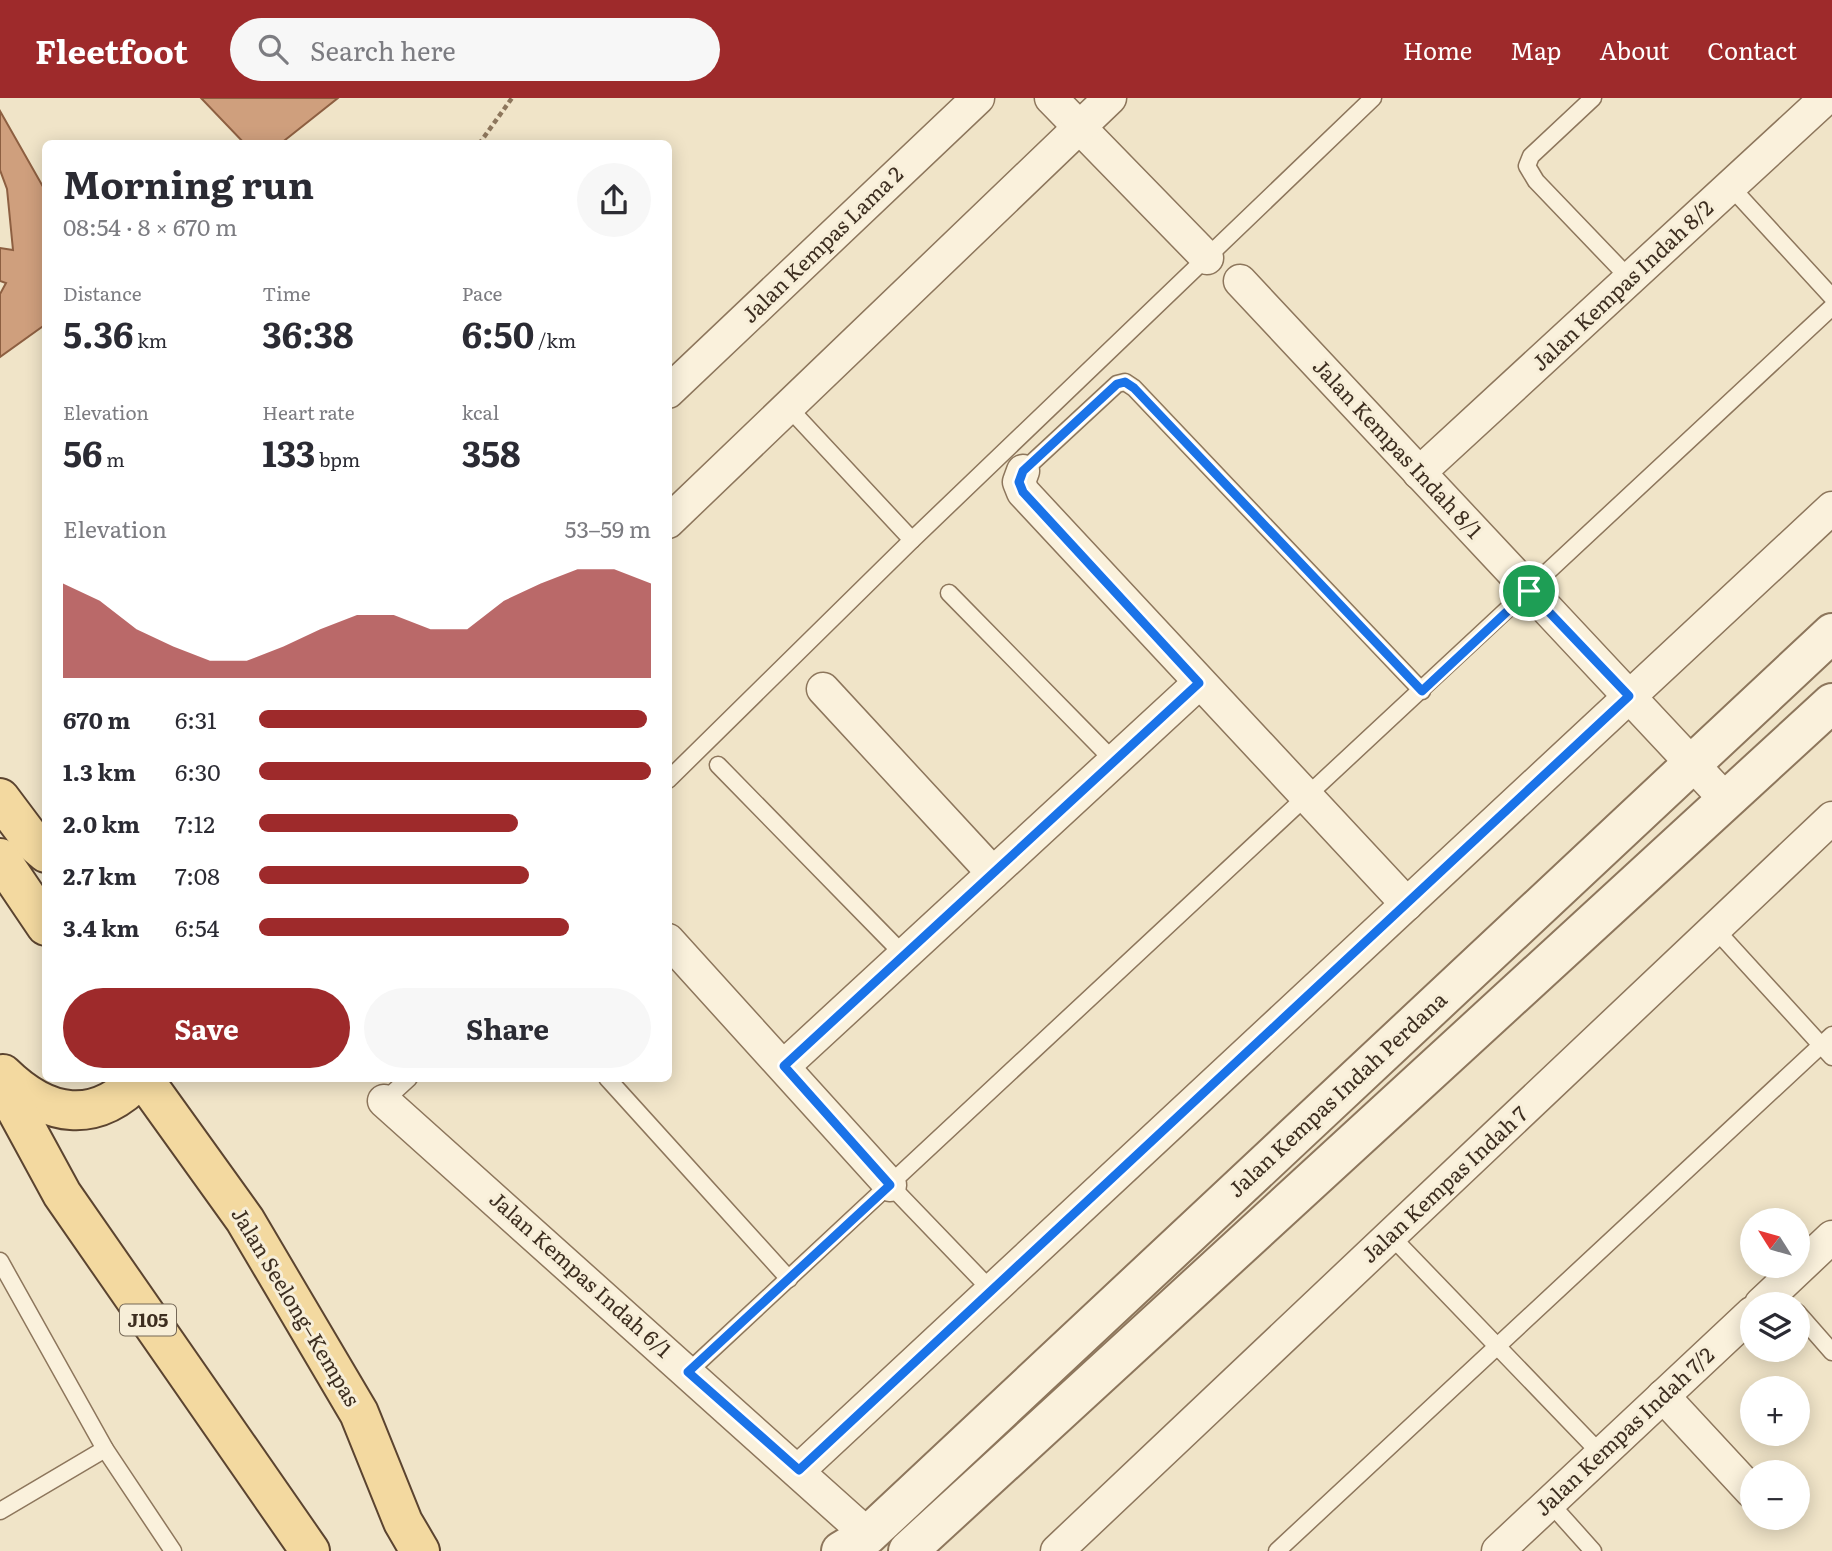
<!DOCTYPE html>
<html lang="en">
<head>
<meta charset="utf-8">
<style>
  :root { --surface:#fff; --page:#f7f7f7; --text:#2b2b33; --muted:#7c7c81; --accent:#9e2a2b }
  body { margin:0; font-family:Literata,serif; background:var(--page); color:var(--text); height:100vh; display:flex; flex-direction:column; font-size:26px; white-space:nowrap }
  * { box-sizing:border-box; margin:0 }
  p { font-size:23px; color:var(--muted) }
  .icon { flex:none; width:38px; height:38px; fill:none; stroke:currentColor; stroke-width:2; stroke-linecap:round; stroke-linejoin:round }
  .map { position:relative; flex:1; overflow:hidden }
  .panel { position:absolute; left:42px; top:42px; width:630px; height:942px; display:flex; flex-direction:column; background:var(--surface); border-radius:10px; box-shadow:0 4px 18px #0003 }
  .panel>* { flex:none }
  .needle { width:46px; rotate:307deg }
  .buttons { position:absolute; left:1740px; top:1110px; display:grid; gap:14px }
  .buttons a { display:grid; place-items:center; width:70px; height:70px; border-radius:50%; background:var(--surface); box-shadow:0 4px 18px #0003; font-size:35px }
  .pin { position:absolute; display:grid; place-items:center; width:60px; height:60px; color:#fff; margin:-30px; border:4px solid #fff; border-radius:50%; box-shadow:0 2px 7px #0007 }
  .round { display:grid; place-items:center; flex:none; width:74px; height:74px; border-radius:37px; background:var(--page) }
  .head { display:flex; align-items:center; justify-content:space-between; height:119px; padding:0 21px }
  h1 { font-size:38px; font-weight:700; line-height:52px }
  .metrics { display:grid; grid-template-columns:repeat(3,1fr); gap:10px; height:119px; padding:7px 21px }
  .metrics div { display:grid; align-content:center }
  .metrics b { font-size:35px; font-weight:700 }
  .metrics small { font-size:19px; font-weight:400 }
  .metrics p { font-size:19px }
  .chart { height:196px; padding:14px 21px }
  .chart p { display:flex; justify-content:space-between }
  .chart svg { width:100%; height:126px; margin-top:7px; fill:var(--accent); opacity:.7 }
  .primary-button { display:flex; gap:14px; margin-top:auto; padding:14px 21px }
  .primary-button a { flex:1; height:80px; border-radius:42px; background:var(--accent); color:#fff; font-size:28px; font-weight:700; line-height:80px; text-align:center }
  .primary-button a+a { background:var(--page); color:var(--text) }
  ul { padding:0 21px; list-style:none; font-size:23px }
  li { display:grid; grid-template-columns:112px 84px 1fr; align-items:center; height:52px }
  li i { height:18px; border-radius:9px; background:var(--accent) }
  header { display:flex; align-items:center; gap:42px; box-sizing:border-box; height:98px; padding:0 35px; background:var(--accent); color:#fff }
  header strong { font-size:33px }
  nav { display:flex; gap:38px; margin-inline-start:auto; font-size:24px }
  .search { width:490px; height:63px; background:var(--page); display:flex; align-items:center; gap:18px; box-sizing:border-box; padding:0 24px; border-radius:38px; color:var(--muted); font-size:26px }
  .map>svg:first-child { display:block }
  .building { fill:#cf9f7d; stroke:#8d5f41; stroke-width:2 }
  .lines { fill:none; stroke-linecap:round; stroke-linejoin:round }
  .service-casing { stroke:#8d765c; stroke-width:19 }
  .minor-casing { stroke:#8d765c; stroke-width:35 }
  .tertiary-casing { stroke:#8d765c; stroke-width:42 }
  .primary-casing { stroke:#5b4430; stroke-width:42 }
  .path { stroke:#8d765c; stroke-width:4.5; stroke-dasharray:5 3.5; stroke-linecap:butt }
  .service { stroke:#faf1dc; stroke-width:16 }
  .minor { stroke:#faf1dc; stroke-width:32 }
  .tertiary { stroke:#faf1dc; stroke-width:38 }
  .primary { stroke:#f3d9a0; stroke-width:38 }
  .route-casing { stroke:#fff; stroke-width:14 }
  .route { stroke:#1a73e8; stroke-width:9 }
  .labels { text-anchor:middle; stroke-width:6; stroke-linejoin:round; paint-order:stroke }
  .shield { fill:#f7eed8; stroke:#756857; stroke-width:2 }
  .shield-label { font-size:19px; font-weight:bold; fill:#3d2e20 }
  .street-label { font-size:21px; fill:#3d2e20; stroke:#f7eed8 }
</style>
</head>
<body>
<header>
<strong>Fleetfoot</strong>
<div class="search"><svg class="icon" aria-label="search" viewBox="0 0 24 24"><circle cx="10" cy="10" r="6"/><path d="M15 15l6 6"/></svg>Search here</div>
<nav><a>Home</a><a>Map</a><a>About</a><a>Contact</a></nav>
</header>
<div class="map">
<svg width="1832" height="1453" viewBox="0 0 1832 1453">
  <rect width="100%" height="100%" fill="#f0e4c8"/>
  <g class="building">
    <path d="M201,0H338L280,46H245Z"/>
    <path d="M0,13L46,94V226L0,259V196L6,185L0,183V150L13,152L7,91L0,72Z"/>
  </g>
  <g class="lines">
    <defs>
      <g id="service">
        <path d="M1593,0L1531,58L1527,68L1536,83L1630,181"/>
        <path d="M1730,88L1832,199"/>
        <path d="M788,309L912,442"/>
        <path d="M1023,373L1117,286L1125,284L1134,290L1422,593"/>
        <path d="M949,495L1114,663"/>
        <path d="M718,667L904,857"/>
        <path d="M668,682L912,442L1373,0"/>
        <path d="M1715,831L1832,959"/>
        <path d="M607,980L789,1181"/>
        <path d="M384,1003L409,980"/>
        <path d="M890,1087L991,1192"/>
        <path d="M1391,1138L1601,1356"/>
        <path d="M0,1163L105,1351L173,1453"/>
        <path d="M1797,1214L1832,1254"/>
        <path d="M688,1274L1832,209"/>
        <path d="M1550,1405L1593,1453"/>
        <path d="M0,1413L105,1351"/>
        <path d="M1277,1453L1832,937"/>
      </g>
      <g id="minor">
        <path d="M1051,0L1207,160"/>
        <path d="M1240,183L1727,703"/>
        <path d="M668,294L978,0"/>
        <path d="M1023,373L1019,384L1023,394L1407,806"/>
        <path d="M1419,375L1826,0"/>
        <path d="M668,424L1110,0"/>
        <path d="M823,591L993,775"/>
        <path d="M668,842L890,1087"/>
        <path d="M784,968L1199,585"/>
        <path d="M384,1003L868,1437"/>
        <path d="M1761,1206L1832,1139"/>
        <path d="M1663,1298L1752,1394"/>
        <path d="M799,1372L1832,410"/>
        <path d="M1057,1453L1832,720"/>
        <path d="M1498,1453L1752,1215"/>
      </g>
      <g id="tertiary">
        <path d="M841,1453L868,1437L1832,535"/>
        <path d="M908,1453L1832,605"/>
      </g>
      <g id="primary">
        <path d="M0,700L33,744L46,755"/>
        <path d="M0,760L46,828"/>
        <path d="M3,976C47,1019 95,1028 140,980"/>
        <path d="M143,980L245,1122L359,1315L403,1424L420,1453"/>
        <path d="M0,982L62,1096L310,1453"/>
      </g>
    </defs>
    <use href="#service" class="service-casing"/>
    <use href="#minor" class="minor-casing"/>
    <use href="#tertiary" class="tertiary-casing"/>
    <use href="#primary" class="primary-casing"/>
    <path class="path" d="M479,46L512,0"/>
    <use href="#service" class="service"/>
    <use href="#minor" class="minor"/>
    <use href="#tertiary" class="tertiary"/>
    <use href="#primary" class="primary"/>
  </g>
  <g class="lines">
    <defs>
      <path id="route" d="M1125,284L1134,290L1422,593L1529,493L1629,598L799,1372L688,1274L890,1087L784,968L1199,585L1023,394L1019,384L1023,373L1117,286Z"/>
    </defs>
    <use href="#route" class="route-casing"/>
    <use href="#route" class="route"/>
  </g>
  <g class="labels">
    <rect class="shield" x="120" y="1206.5" width="56" height="31" rx="5"/>
    <g class="shield-label">
      <text x="148" y="1229">J105</text>
    </g>
    <g class="street-label">
      <text transform="translate(823 147) rotate(-44)" y="7">Jalan Kempas Lama 2</text>
      <text transform="translate(1623 188) rotate(-43)" y="7">Jalan Kempas Indah 8/2</text>
      <text transform="translate(1397 351) rotate(47)" y="7">Jalan Kempas Indah 8/1</text>
      <text transform="translate(1338 997) rotate(-43)" y="7">Jalan Kempas Indah Perdana</text>
      <text transform="translate(1445 1087) rotate(-43)" y="7">Jalan Kempas Indah 7</text>
      <text transform="translate(580 1177) rotate(42)" y="7">Jalan Kempas Indah 6/1</text>
      <text transform="translate(295 1209) rotate(59)" y="7">Jalan Seelong–Kempas</text>
      <text transform="translate(1625 1334) rotate(-43)" y="7">Jalan Kempas Indah 7/2</text>
    </g>
  </g>
</svg>
<div class="buttons">
<a><svg class="needle" viewBox="-14 -14 28 28"><path d="M0-13l5 13h-10z" fill="#e53935"/><path d="M0 13l5-13h-10z" fill="#7c7c81"/></svg></a>
<a><svg class="icon" aria-label="layers" viewBox="0 0 24 24"><path d="M12 4l9 5-9 5-9-5zM3 14l9 5 9-5"/></svg></a>
<a>+</a>
<a>−</a>
</div>
<div class="pin" style="left:1529px;top:493px;background:#1e9e55"><svg class="icon" aria-label="arrive" viewBox="0 0 24 24"><path d="M6 21V4h12l-3 4 3 4H6"/></svg></div>
<section class="panel">
<div class="head"><div><h1>Morning run</h1><p>08:54 · 8 × 670 m</p></div><a class="round"><svg class="icon" aria-label="share" viewBox="0 0 24 24"><path d="M12 15V3M7 8l5-5 5 5M5 13v7h14v-7"/></svg></a></div>
<div class="metrics">
<div><p>Distance</p><b>5.36<small> km</small></b></div>
<div><p>Time</p><b>36:38</b></div>
<div><p>Pace</p><b>6:50<small> /km</small></b></div>
</div>
<div class="metrics">
<div><p>Elevation</p><b>56<small> m</small></b></div>
<div><p>Heart rate</p><b>133<small> bpm</small></b></div>
<div><p>kcal</p><b>358</b></div>
</div>
<div class="chart"><p><span>Elevation</span>53–59 m</p>
<svg viewBox="0 0 160 44" preserveAspectRatio="none"><path d="M0 44V11L10 17L20 27L30 33L40 38L50 38L60 33L70 27L80 22L90 22L100 27L110 27L120 17L130 11L140 6L150 6L160 11V44z"/></svg>
</div>
<ul>
<li><b>670 m</b>6:31<i style="width:99%"></i></li>
<li><b>1.3 km</b>6:30<i style="width:100%"></i></li>
<li><b>2.0 km</b>7:12<i style="width:66%"></i></li>
<li><b>2.7 km</b>7:08<i style="width:69%"></i></li>
<li><b>3.4 km</b>6:54<i style="width:79%"></i></li>
</ul>
<div class="primary-button"><a>Save</a><a>Share</a></div>
</section>
</div>
</body>
</html>
